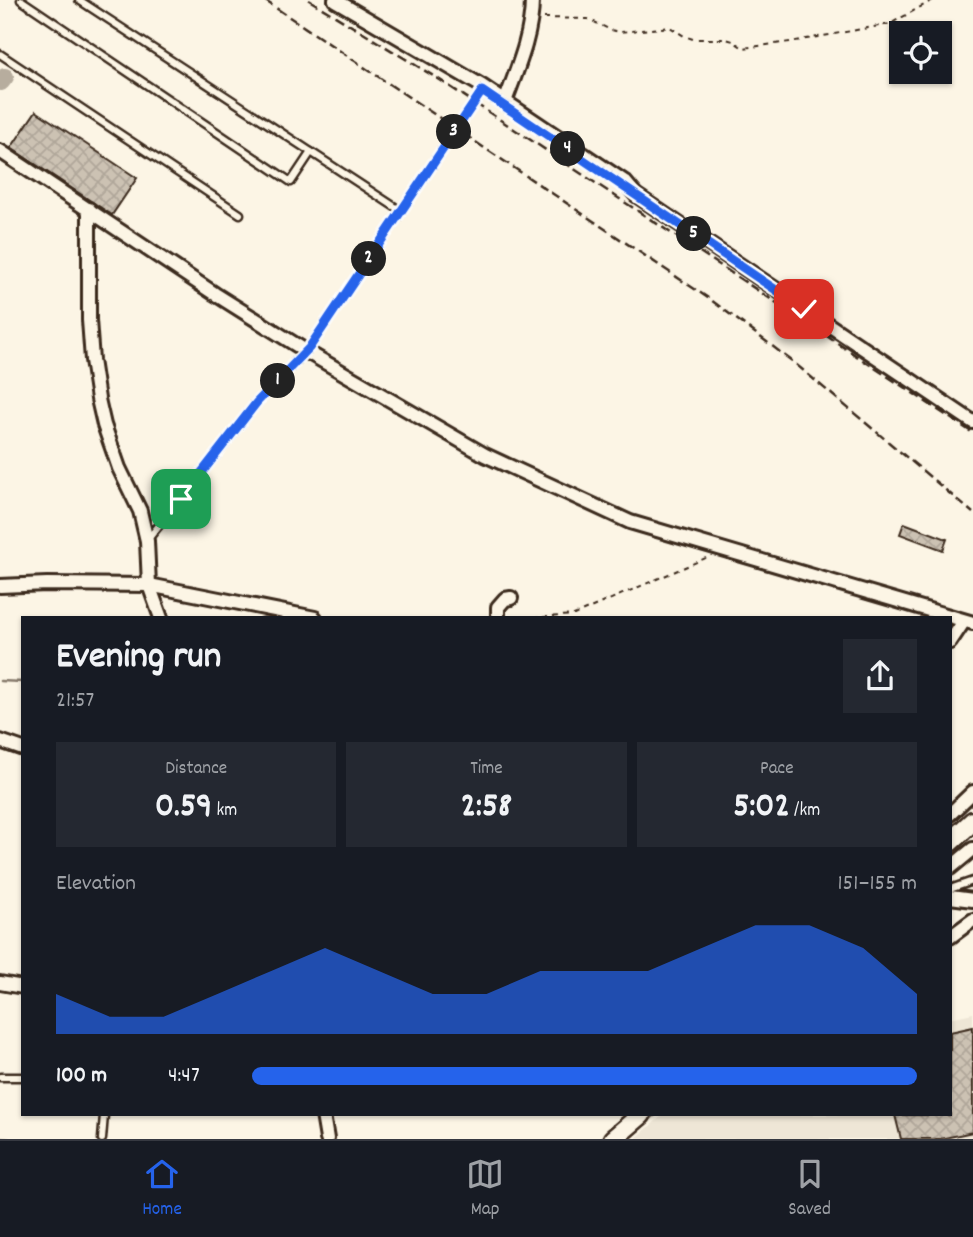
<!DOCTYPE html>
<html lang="en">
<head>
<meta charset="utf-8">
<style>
  :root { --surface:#171b24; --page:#242831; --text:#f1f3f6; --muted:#9ea1a6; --line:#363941; --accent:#2563eb }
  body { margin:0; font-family:Dekko,sans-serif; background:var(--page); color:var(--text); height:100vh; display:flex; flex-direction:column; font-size:26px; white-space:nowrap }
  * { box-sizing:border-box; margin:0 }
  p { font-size:23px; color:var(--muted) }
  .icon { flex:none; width:38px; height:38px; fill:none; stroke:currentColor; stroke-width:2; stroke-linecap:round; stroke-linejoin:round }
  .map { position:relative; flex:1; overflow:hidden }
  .details { position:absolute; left:21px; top:616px; width:931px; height:500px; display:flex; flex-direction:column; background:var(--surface); border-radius:0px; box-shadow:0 2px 5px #0004 }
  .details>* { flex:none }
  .buttons { position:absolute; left:889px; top:21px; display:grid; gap:14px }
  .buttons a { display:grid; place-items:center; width:63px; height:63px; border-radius:0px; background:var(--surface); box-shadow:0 2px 5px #0004; font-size:35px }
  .pin { position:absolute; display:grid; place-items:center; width:60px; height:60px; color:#fff; margin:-30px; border-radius:14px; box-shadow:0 4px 10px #0006 }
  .km { position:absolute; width:35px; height:35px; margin:-18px; border-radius:50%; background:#222; color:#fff; font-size:19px; line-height:35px; text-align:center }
  .round { display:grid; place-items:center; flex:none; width:74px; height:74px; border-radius:0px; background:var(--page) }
  .head { display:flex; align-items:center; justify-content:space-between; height:119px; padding:0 35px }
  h1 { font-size:38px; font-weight:700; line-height:52px }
  .metrics { display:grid; grid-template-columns:repeat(3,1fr); gap:10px; height:119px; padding:7px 35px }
  .metrics div { display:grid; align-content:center; border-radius:0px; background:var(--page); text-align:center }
  .metrics b { font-size:35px; font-weight:700 }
  .metrics small { font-size:19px; font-weight:400 }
  .metrics p { font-size:19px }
  .chart { height:196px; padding:14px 35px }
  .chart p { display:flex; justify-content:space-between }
  .chart svg { width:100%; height:126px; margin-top:7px; fill:var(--accent); opacity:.7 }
  ul { padding:0 35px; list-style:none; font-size:23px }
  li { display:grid; grid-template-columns:112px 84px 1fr; align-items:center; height:52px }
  li i { height:18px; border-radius:9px; background:var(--accent) }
  .tab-bar { display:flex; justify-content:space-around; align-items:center; height:98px; border-top:2px solid var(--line); background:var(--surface); font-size:19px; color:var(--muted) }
  .tab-bar a { display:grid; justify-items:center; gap:4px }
  .tab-bar .on { color:var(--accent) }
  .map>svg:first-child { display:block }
  .built { fill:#eee6d6 }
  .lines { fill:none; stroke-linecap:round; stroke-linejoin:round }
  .stream { stroke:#85796b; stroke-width:2.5 }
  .river { stroke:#b7ad9e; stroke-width:18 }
  .building { fill:url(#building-cross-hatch); stroke:#3b2a1e; stroke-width:2 }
  .lane-casing { stroke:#3b2a1e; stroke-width:11 }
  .street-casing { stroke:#3b2a1e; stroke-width:18 }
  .secondary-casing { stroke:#3b2a1e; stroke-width:23 }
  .path { stroke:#3b2a1e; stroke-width:2; stroke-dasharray:5 5; stroke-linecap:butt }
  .lane { stroke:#fcf5e5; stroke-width:6 }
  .street { stroke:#fcf5e5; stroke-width:12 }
  .secondary { stroke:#fcf5e5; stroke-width:18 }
  .rail { stroke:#3b2a1e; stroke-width:2.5; stroke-dasharray:10 5; stroke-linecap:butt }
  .lane-bridge-casing { stroke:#3b2a1e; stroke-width:11; stroke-linecap:butt }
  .lane-bridge { stroke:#fcf5e5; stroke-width:6 }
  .route-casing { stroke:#fff; stroke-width:14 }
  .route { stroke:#2563eb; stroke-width:9 }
</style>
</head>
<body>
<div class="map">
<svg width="973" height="1139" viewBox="0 0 973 1139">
  <defs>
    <pattern id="building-cross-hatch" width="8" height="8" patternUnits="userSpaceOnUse" patternTransform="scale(1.75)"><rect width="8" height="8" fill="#ccc2b3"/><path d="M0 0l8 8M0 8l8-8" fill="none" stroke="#b0a79a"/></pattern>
  </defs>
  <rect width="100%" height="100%" fill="#fcf5e5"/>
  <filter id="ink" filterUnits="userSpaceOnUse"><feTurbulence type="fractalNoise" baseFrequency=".0143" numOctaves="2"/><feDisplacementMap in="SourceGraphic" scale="14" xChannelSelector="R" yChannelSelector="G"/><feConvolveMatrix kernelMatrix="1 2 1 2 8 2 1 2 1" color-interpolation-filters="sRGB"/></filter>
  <g filter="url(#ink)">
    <path class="built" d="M973,1013V1139H635L663,1115H950V1018Z"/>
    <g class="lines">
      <g class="stream">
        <path d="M0,681L23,682"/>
        <path d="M0,1138L9,1139"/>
        <path d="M628,1139L655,1115"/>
      </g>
      <path class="river" d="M1,82L5,77"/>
    </g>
    <g class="building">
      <path d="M36,111L137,178L112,215L11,148Z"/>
      <path d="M904,523L947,539L943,550L900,534Z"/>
      <path d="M973,1027V1132L940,1139H901L895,1115H950V1032Z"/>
    </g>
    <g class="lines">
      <defs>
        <g id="lane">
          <path d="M21,0L291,182L311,152L79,0"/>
          <path d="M0,54L240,214"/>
          <path d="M311,152L395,207"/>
          <path d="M148,539L215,456"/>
          <path d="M950,889L973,881"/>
          <path d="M0,1077H23"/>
          <path d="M102,1139L104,1115"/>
        </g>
        <g id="street">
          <path d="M335,0L482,86L625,182L636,195L973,422"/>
          <path d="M505,102C517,69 532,35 532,0"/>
          <path d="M0,151L215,294L309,353L485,455L630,522L973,623"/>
          <path d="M89,209V320L92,360L98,399L104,425L119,468L140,511L147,541L149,585L161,618"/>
          <path d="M0,586L47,584L149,585L315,618"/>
          <path d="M498,618V607L505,599L511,598"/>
          <path d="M950,642L964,621"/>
          <path d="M0,741L23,749"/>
          <path d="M950,814L973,792"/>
          <path d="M950,868L973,849"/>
          <path d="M950,897L973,900"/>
          <path d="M950,937L973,920"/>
          <path d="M0,983L23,987"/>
          <path d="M323,1115L327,1139"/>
        </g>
        <g id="secondary">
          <path d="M950,842L973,821"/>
          <path d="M613,1139L641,1115"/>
        </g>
      </defs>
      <use href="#lane" class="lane-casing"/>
      <use href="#street" class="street-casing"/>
      <use href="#secondary" class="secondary-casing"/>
      <g class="path">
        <path d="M544,18L588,19L611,30L620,32L670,27L684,36L693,39H726L733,41L743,48L790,42L890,24L933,0"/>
        <path d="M533,618L574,615L708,557"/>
      </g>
      <use href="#lane" class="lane"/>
      <use href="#street" class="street"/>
      <use href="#secondary" class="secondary"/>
      <g class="rail">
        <path d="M264,0L711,300L792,361L973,513"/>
        <path d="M309,0L440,80L973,433"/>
      </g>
      <defs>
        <path id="lane-bridge" d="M215,456L257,402L309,348L482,91L636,195"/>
      </defs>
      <use href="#lane-bridge" class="lane-bridge-casing"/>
      <use href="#lane-bridge" class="lane-bridge"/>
    </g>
  </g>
  <g class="lines" filter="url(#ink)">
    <defs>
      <path id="route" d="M181,499L257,402L309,348L482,91L804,309"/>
    </defs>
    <use href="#route" class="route-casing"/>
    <use href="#route" class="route"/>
  </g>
</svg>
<div class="buttons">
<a><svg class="icon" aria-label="locate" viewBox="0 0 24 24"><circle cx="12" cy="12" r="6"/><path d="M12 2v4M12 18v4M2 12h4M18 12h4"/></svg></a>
</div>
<div class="pin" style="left:181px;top:499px;background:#1e9e55"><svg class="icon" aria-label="arrive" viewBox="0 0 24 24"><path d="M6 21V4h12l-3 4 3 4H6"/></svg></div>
<div class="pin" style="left:804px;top:309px;background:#d93025"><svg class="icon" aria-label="check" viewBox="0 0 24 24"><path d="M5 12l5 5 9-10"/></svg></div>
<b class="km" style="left:278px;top:381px">1</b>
<b class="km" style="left:369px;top:259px">2</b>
<b class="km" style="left:454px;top:132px">3</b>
<b class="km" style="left:568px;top:149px">4</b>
<b class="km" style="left:694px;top:234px">5</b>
<section class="details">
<div class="head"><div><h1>Evening run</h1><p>21:57</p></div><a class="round"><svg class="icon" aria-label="share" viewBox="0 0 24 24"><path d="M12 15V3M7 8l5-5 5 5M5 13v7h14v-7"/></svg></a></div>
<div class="metrics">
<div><p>Distance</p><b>0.59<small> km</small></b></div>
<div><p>Time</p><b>2:58</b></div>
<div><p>Pace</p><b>5:02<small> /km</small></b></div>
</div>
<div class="chart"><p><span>Elevation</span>151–155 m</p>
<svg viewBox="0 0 160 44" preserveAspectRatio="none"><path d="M0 44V30L10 38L20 38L30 30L40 22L50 14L60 22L70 30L80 30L90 22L100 22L110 22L120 14L130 6L140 6L150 14L160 30V44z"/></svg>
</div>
<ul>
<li><b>100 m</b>4:47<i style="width:100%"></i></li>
</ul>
</section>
</div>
<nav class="tab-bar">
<a class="on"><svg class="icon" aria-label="home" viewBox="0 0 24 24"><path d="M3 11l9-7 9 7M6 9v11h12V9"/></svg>Home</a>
<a><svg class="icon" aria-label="map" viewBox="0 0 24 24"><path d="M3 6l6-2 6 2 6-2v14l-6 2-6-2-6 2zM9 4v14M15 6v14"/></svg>Map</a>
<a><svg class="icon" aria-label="saved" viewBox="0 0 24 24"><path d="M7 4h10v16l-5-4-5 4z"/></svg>Saved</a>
</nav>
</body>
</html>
